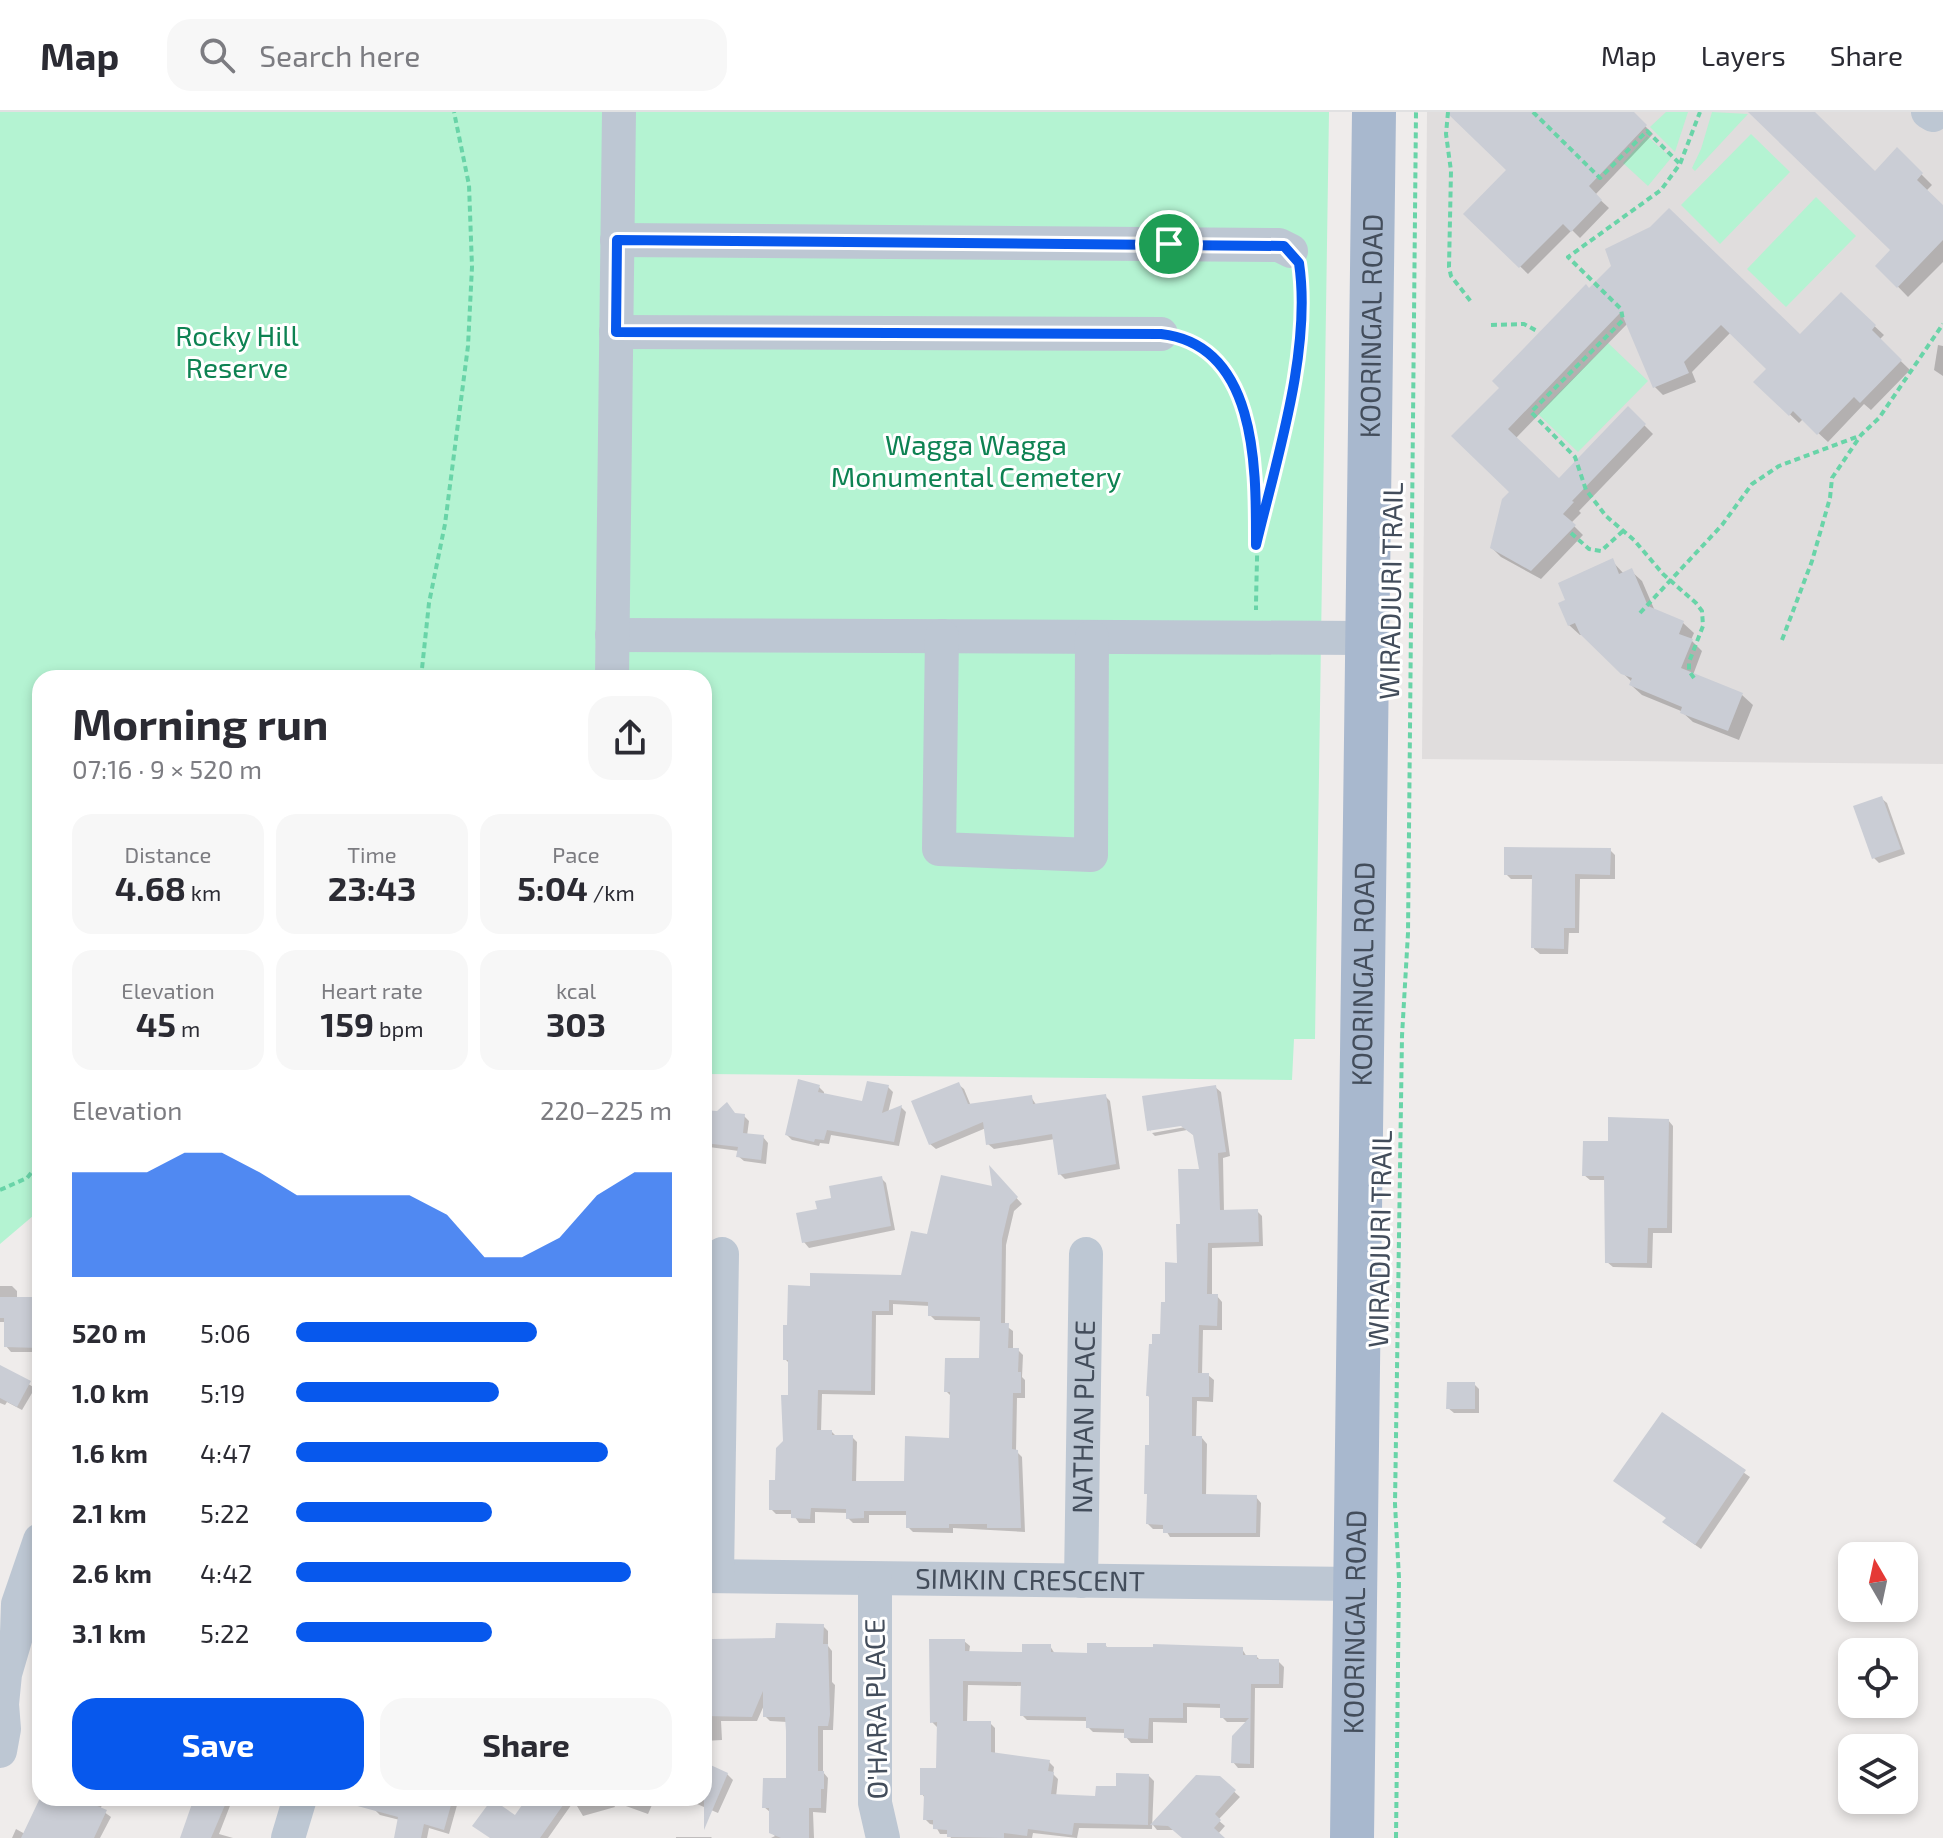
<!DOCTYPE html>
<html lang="en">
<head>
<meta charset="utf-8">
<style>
  :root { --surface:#fff; --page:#f7f7f7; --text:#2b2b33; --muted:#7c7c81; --line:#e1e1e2; --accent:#0758ed }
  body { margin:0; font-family:"Exo 2",sans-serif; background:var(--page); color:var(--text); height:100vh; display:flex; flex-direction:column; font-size:30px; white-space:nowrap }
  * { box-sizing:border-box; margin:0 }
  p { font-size:26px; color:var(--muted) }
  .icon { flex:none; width:44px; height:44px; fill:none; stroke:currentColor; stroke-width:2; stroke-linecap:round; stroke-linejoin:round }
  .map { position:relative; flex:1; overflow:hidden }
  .panel { position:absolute; left:32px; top:558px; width:680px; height:1136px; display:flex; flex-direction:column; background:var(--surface); border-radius:24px; box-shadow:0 4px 12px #0003 }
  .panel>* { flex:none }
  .needle { width:52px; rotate:351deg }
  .tools { position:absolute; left:1838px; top:1430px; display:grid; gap:16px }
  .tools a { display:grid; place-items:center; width:80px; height:80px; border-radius:16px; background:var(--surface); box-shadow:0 4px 12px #0003; font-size:40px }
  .pin { position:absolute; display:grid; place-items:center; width:68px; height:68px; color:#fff; margin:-34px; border:4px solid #fff; border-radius:50%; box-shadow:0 2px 8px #0007 }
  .round { display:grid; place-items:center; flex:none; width:84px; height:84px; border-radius:24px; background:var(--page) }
  .head { display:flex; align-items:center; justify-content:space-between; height:136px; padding:0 40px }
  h1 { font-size:44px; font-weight:700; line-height:60px }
  .stats { display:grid; grid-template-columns:repeat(3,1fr); gap:12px; height:136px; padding:8px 40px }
  .stats div { display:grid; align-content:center; border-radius:20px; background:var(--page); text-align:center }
  .stats b { font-size:34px; font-weight:700 }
  .stats small { font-size:22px; font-weight:400 }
  .stats p { font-size:22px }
  .chart { height:224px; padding:16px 40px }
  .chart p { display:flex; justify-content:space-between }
  .chart svg { width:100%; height:144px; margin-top:8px; fill:var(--accent); opacity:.7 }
  .action { display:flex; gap:16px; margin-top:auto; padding:16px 40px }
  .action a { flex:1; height:92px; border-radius:24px; background:var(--accent); color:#fff; font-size:32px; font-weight:700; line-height:92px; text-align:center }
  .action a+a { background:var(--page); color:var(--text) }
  ul { padding:0 40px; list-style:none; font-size:26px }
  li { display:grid; grid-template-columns:128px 96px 1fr; align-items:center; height:60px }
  li i { height:20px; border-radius:10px; background:var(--accent) }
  header { display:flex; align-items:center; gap:48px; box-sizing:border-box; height:112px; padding:0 40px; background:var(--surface); border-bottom:2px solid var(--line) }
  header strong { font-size:38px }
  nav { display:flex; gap:44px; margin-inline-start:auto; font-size:28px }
  .search { width:560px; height:72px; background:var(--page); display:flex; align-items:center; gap:20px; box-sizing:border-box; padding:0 28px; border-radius:24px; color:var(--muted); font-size:30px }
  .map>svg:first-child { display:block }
  .education { fill:#e0dddd }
  .green { fill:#b4f3d2 }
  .shadow { fill:#0003; fill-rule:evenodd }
  .building { fill:#cacdd5; fill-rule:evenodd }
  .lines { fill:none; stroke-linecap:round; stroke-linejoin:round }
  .path { stroke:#69d4a8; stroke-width:4; stroke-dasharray:6 4; stroke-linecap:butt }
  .minor { stroke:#bdc7d3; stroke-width:34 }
  .major { stroke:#a8b8ce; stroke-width:44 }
  .route-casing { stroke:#fff; stroke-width:16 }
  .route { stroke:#0758ed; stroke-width:10 }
  .labels { text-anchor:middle; stroke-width:6; stroke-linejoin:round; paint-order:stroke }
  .street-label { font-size:28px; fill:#434d5b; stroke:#fff }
  .park-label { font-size:28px; fill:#0d8252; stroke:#fff }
</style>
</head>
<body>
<header>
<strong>Map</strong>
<div class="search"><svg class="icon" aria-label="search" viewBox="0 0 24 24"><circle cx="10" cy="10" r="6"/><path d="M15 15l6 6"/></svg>Search here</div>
<nav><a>Map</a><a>Layers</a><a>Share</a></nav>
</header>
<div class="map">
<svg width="1943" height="1726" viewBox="0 0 1943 1726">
  <rect width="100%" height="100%" fill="#efeceb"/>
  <path class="education" d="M1427,0H1943V652L1422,647Z"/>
  <g class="green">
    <path d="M0,0H1329L1315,927H1294L1292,968L704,962V566H40V1098L0,1132Z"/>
    <path d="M1666,0H1688L1675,40L1650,15Z"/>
    <path d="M1712,0L1748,2L1695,59L1692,56L1701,37Z"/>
    <path d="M1751,22L1790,60L1720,132L1681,93Z"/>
    <path d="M1647,24L1671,46L1648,74L1623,51Z"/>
    <path d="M1816,85L1856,124L1786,195L1747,157Z"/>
    <path d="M1608,231L1648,269L1578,340L1538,302Z"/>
  </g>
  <g class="shadow">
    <path d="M1467,0H1631L1653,22L1595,83L1609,96L1580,126L1572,118L1528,162L1466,102L1509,58Z"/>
    <path d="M1755,0H1812L1875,61L1897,38L1932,73L1926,79L1943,96V150L1908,185L1878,154L1893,139Z"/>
    <path d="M1589,179L1800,225L1841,183L1884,223L1879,228L1910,258L1871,298L1864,292L1828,330L1803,307L1799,311L1756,270L1768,257L1731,220L1692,260L1696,270L1663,283L1654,274L1628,211L1515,327L1559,369L1628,297L1653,322L1579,399L1581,401L1571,411L1583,423L1541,467L1501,445L1492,436L1512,380L1501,276Z"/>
    <path d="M1938,233L1943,234V264L1934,258Z"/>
    <path d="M1612,449L1624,462L1631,459L1642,469L1655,499L1683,511L1694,521L1691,528L1702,539L1693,563L1742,583L1753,593L1739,628L1693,610L1681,599L1642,583L1631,573L1632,570L1583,522L1580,523L1569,513Z"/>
    <path d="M1881,686L1887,691L1905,742L1879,751L1874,746Z"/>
    <path d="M1610,738L1615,743V767H1580L1579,821H1569L1568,842H1540L1534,837V767H1511L1506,762Z"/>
    <path d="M958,972L964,977L971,994L1031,985L1037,994L1105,984L1110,989L1120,1057L1065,1067L1060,1062L1055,1027L994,1037L988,1032L986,1016L936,1037L930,1032Z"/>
    <path d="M819,975L824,980V983L864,991L888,975L893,980L888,1001L901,995L906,1000L899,1034L831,1023L829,1032L820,1031L819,1034L792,1028L787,1023Z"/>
    <path d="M1215,975L1221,980L1230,1044L1223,1046L1224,1100L1257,1099L1262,1104L1263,1134L1212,1136V1184H1217L1222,1190V1218H1203L1202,1263H1208L1214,1268L1213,1290L1197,1289L1196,1326H1202L1207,1332L1206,1384L1256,1385L1261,1391L1260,1425H1170L1165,1417H1153L1148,1412L1149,1384L1146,1381L1147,1335H1151V1286L1148,1284L1151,1234H1154V1224H1162L1163,1192H1167V1153H1179L1178,1114H1182L1181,1059H1201L1195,1024L1187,1018L1155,1024L1152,1021L1191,1014L1190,1010L1151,1017V1020L1144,986Z"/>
    <path d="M704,1000L744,1004L749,1009L747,1024L763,1025L768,1031L766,1052L744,1049L738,1044L739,1039L709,1035L704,1031Z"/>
    <path d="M1668,1008L1673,1014L1672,1121H1653L1652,1156L1613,1155L1607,1150L1606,1068H1590L1584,1063L1610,1031Z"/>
    <path d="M992,1059L1022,1092L1014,1099L1006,1133L1005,1213L1013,1219V1238H1018L1023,1243L1022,1265L1025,1268V1286H1017L1016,1339L1022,1345L1025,1420L953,1416V1421L913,1420L908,1415V1403H869V1411H853L848,1406V1401L815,1400V1411H799L793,1402H776L771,1397L785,1330L790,1285V1252L785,1247L789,1215L811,1176L903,1165L929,1125L995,1077ZM893,1192L930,1194V1203L935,1208L982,1209L981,1248L946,1279L952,1285L951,1328L906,1371H856L857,1330L852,1325H837L832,1320H821L822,1282L875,1283L876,1203H893Z"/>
    <path d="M881,1066L886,1071L895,1118L809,1136L804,1130L819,1099L834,1087Z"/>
    <path d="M0,1174H12L17,1179V1187H40V1240H11L6,1234V1210H0Z"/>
    <path d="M0,1255L35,1276L22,1298L7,1290L5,1293L0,1291Z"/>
    <path d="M1474,1272L1479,1277V1301H1454L1448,1296Z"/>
    <path d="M1662,1303L1750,1365L1701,1437L1670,1415L1667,1407Z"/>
    <path d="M823,1514L828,1519V1534L832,1539V1570L835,1573L833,1618H823V1660L828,1666L826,1701L813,1700L814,1726H771L775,1724L771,1720L770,1700L764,1695L788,1668L787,1610L770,1609L765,1604V1591L757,1609H721L722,1628L704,1629V1529L777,1527Z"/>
    <path d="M964,1529L970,1534L969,1541L1024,1542L1050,1534L1055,1542L1089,1543L1105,1533L1109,1537H1242L1247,1545H1257L1261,1549H1278L1284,1555L1283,1576H1255L1254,1656H1238L1233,1650L1247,1610H1227L1222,1605V1596L1187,1595V1611L1153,1610V1631H1131L1126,1625V1621L1093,1620L1088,1615V1609L1027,1608L1022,1603L1023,1574L968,1573L967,1611H990L995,1616V1642L1049,1650L1054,1655L1053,1662L1058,1667L1056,1685L1097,1686L1149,1664L1154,1669L1152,1717L1079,1716L1077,1726L1033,1721L1032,1726H951L949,1722H940L935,1713L930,1712L925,1707V1686L922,1682L938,1658L937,1615L932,1610Z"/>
    <path d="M704,1653L727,1662L733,1668L718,1701L683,1686H704Z"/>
    <path d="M1219,1666L1240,1685L1218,1708L1225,1714L1218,1722L1222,1726H1185L1176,1718H1157L1153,1713Z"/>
    <path d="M43,1686H106L100,1697L111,1705L100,1726H12L16,1717L25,1722Z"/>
    <path d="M197,1686H233L219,1722L233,1726H183Z"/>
    <path d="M378,1686H459L449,1722L429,1716L427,1726H396L400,1708L380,1703L375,1698Z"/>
    <path d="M530,1686H655L648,1702L612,1689L615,1695L583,1704L574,1689L548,1726H491L515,1706Z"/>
    <path d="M676,1725H711L712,1726H676Z"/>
  </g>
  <g class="building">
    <path d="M1446,0H1634L1647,13L1589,74L1602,88L1571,120L1563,112L1519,156L1463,102L1506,58Z"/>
    <path d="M1748,0H1815L1875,59L1897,35L1923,61L1917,68L1943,93V128L1897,176L1875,154L1890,138Z"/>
    <path d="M1669,96L1800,222L1841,180L1876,213L1872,218L1902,248L1860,291L1854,285L1817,323L1793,299L1789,304L1753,270L1766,257L1721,213L1684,250L1689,261L1653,276L1621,200L1508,317L1559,366L1628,294L1646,312L1572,389L1574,390L1563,402L1576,413L1531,459L1490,436L1502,387L1509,380L1451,324L1499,276L1492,269L1586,172L1589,176L1611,154L1605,137L1650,115Z"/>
    <path d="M1613,446L1619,462L1632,456L1648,494L1684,509L1679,522L1693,527L1681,556L1743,581L1728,619L1680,601L1682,595L1629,573L1632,566L1621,562L1580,522L1575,511L1568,514L1558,491L1565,488L1558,471Z"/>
    <path d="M1882,684L1901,737L1872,747L1853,694Z"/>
    <path d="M1504,735L1611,736L1610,763L1575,762V816H1564V837L1531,836L1532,763H1504Z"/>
    <path d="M798,967L820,973L818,980L862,989L867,969L889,973L882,1001L902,993L894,1030L827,1018L824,1028L815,1027L814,1030L785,1023Z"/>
    <path d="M959,970L968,992L1032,983L1033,992L1106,982L1116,1052L1058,1063L1052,1022L986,1033L983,1010L929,1033L911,989Z"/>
    <path d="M1216,973L1226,1040L1218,1041L1220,1098L1258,1097L1259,1130L1208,1131L1207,1182H1218L1217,1214L1199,1213L1198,1261H1209V1285H1192V1324H1202V1382L1257,1383L1256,1421H1163V1413L1146,1412L1147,1382H1144L1145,1333H1149V1284H1146L1149,1232H1152V1222H1160L1161,1190H1165V1150L1177,1151L1176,1112H1180L1178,1057H1199L1193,1023L1181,1014L1147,1019L1142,984Z"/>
    <path d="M727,990L735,1001L745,1002L743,1021L764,1023L761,1048L736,1045L738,1035L704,1031V998L717,999Z"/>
    <path d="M1608,1005L1669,1007L1667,1116H1648L1647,1151H1605L1604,1064H1582L1583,1029H1608Z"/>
    <path d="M989,1053L1018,1085L1010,1093L1002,1127L1001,1211H1009L1008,1236H1019L1018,1260H1021V1281H1013L1012,1337L1018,1338L1021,1416H987V1412H949V1416H906V1399H864V1406L846,1407V1397L811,1396L810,1407L791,1406V1398H769V1368H775L776,1336L783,1329L781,1283H788V1248H783V1213H787L788,1173L810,1174V1161L901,1163L911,1119L927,1122L941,1063L992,1074ZM889,1188L928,1190V1204L980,1205L979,1246H945L944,1280H950L949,1326L905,1324L904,1369H852L853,1323H832V1318H817L818,1278L871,1279L872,1199H889Z"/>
    <path d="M882,1064L891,1114L802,1131L796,1101L817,1097L815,1089L831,1086L829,1074Z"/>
    <path d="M0,1185H40V1236L4,1235V1206H0Z"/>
    <path d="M0,1253L31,1269L17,1295L0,1286Z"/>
    <path d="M1447,1270H1475V1297H1446Z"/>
    <path d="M1662,1300L1746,1358L1695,1433L1662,1410L1666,1406L1613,1369Z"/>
    <path d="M776,1511L824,1512L823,1532H828L830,1603L828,1614H818V1659H824V1677H821V1696H809V1726H781L769,1721V1696H762L763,1666H786V1619L785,1605H763V1579L752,1605L704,1604V1532L712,1533V1527L775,1526Z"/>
    <path d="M929,1527H965V1539L1022,1540V1532H1051V1540L1087,1541V1531H1106V1535H1153V1532L1243,1535V1543H1257V1547H1279V1572H1251L1250,1652L1231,1651L1232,1624L1249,1606H1220V1592L1183,1591V1606H1149L1148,1627L1124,1626V1617L1086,1616V1605L1020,1604L1021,1570L963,1569V1609H991V1640L1050,1648L1048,1659L1054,1660L1051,1682L1095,1684L1096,1674H1116V1661L1149,1662L1148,1713L1074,1711L1072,1723L1028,1717L1027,1724L1004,1721V1726L947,1725V1718L933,1717V1708H923L924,1683H920V1656H936L937,1610L930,1611Z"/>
    <path d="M704,1650L728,1661L704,1718Z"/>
    <path d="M1196,1663L1220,1664L1236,1678L1215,1702L1221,1708L1214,1716L1225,1726H1182L1168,1714L1150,1713Z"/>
    <path d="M40,1686H99L95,1693L107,1698L94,1726H21Z"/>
    <path d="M194,1686H228L211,1726H180Z"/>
    <path d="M351,1686H453L444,1718L424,1712L421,1726H394L398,1705L350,1692Z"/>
    <path d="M527,1686H568L540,1726H490L472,1714L492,1687L515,1703Z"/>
  </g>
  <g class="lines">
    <g class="path">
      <path d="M1448,0L1446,22L1451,59L1449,155L1451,164L1472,191"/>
      <path d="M1533,0L1600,66L1647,19L1679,51"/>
      <path d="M1491,213L1524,212L1539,220"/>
      <path d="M1186,228C1273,264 1256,421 1256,498"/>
      <path d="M1571,421L1589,437L1601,439L1623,419"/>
      <path d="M1258,425C1278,341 1307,251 1301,163"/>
      <path d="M1640,501L1722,413L1752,372L1779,354L1859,324"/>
      <path d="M1782,528L1812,449L1830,386L1832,366L1861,323L1879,306L1943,212"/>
      <path d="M421,566L429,491L445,412L468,234L472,155L469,73L454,0"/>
      <path d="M1694,566L1689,559V550L1703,514L1702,499L1696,491L1663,462L1634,428L1606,404L1586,378L1575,345L1531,300L1623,208L1621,197L1568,145L1661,78L1680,52L1700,0"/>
      <path d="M0,1078L27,1066L40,1050"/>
      <path d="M1396,1726L1399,1466L1395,1392L1402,924L1408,821L1416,0"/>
    </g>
    <g class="minor">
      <path d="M1928,0L1933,3L1934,0"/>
      <path d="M617,128L1279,133L1291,139"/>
      <path d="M616,220L1161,222"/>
      <path d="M612,523L1366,526"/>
      <path d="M942,524L939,737L1091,743L1092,525"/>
      <path d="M612,566L619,0"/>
      <path id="s1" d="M704,1464L1356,1472"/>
      <path d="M717,1464L722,1142"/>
      <path d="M875,1467V1691L883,1726"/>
      <path id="s2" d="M1081,1469L1086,1142"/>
      <path d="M0,1639L4,1617L2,1592L5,1562L17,1521L18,1492L40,1428"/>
      <path d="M288,1726L300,1686"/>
    </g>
    <path class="major" id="s3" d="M1352,1726L1374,0"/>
  </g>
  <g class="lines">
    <defs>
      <path id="route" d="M617,128L1284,134L1299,151C1312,238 1276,349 1256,433C1256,360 1259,233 1161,222L616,220Z"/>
    </defs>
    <use href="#route" class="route-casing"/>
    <use href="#route" class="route"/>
  </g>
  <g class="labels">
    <g class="street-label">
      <text dy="10" stroke="none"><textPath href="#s3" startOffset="1512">KOORINGAL ROAD</textPath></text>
      <text transform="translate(1391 479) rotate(-89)" y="10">WIRADJURI TRAIL</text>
      <text dy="10" stroke="none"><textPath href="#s3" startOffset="864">KOORINGAL ROAD</textPath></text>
      <text transform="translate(1380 1127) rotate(-89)" y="10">WIRADJURI TRAIL</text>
      <text dy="10" stroke="none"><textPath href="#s2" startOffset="164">NATHAN PLACE</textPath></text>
      <text dy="10" stroke="none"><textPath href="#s1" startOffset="326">SIMKIN CRESCENT</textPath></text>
      <text dy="10" stroke="none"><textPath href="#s3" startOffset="216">KOORINGAL ROAD</textPath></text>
      <text transform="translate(876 1597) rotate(-91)" y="10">O'HARA PLACE</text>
    </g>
    <g class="park-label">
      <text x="237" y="234">Rocky Hill<tspan x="237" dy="32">Reserve</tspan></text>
      <text x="976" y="343">Wagga Wagga<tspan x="976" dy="32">Monumental Cemetery</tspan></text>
    </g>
  </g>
</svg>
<div class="tools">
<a><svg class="needle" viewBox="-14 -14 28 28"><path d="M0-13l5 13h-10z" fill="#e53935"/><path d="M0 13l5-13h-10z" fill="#7c7c81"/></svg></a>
<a><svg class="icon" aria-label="locate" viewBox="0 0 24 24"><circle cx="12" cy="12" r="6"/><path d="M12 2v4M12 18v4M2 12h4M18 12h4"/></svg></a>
<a><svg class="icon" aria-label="layers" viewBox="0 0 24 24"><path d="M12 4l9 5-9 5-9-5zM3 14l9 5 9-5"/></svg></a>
</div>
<div class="pin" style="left:1169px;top:132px;background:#1e9e55"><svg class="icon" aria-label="arrive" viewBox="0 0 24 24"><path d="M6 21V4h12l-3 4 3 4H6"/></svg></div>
<section class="panel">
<div class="head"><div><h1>Morning run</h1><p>07:16 · 9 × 520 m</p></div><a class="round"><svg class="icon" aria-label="share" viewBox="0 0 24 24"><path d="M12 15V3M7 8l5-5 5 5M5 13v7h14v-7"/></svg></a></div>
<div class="stats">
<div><p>Distance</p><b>4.68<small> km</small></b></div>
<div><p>Time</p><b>23:43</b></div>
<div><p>Pace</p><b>5:04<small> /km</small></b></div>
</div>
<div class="stats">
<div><p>Elevation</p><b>45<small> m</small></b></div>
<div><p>Heart rate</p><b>159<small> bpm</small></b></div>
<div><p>kcal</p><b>303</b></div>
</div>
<div class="chart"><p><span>Elevation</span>220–225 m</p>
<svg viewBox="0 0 160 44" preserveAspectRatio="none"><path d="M0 44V12L10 12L20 12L30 6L40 6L50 12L60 19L70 19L80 19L90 19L100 25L110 38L120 38L130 32L140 19L150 12L160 12V44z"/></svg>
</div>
<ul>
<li><b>520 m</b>5:06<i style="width:64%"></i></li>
<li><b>1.0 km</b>5:19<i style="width:54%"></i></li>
<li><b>1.6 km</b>4:47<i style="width:83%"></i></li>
<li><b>2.1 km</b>5:22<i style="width:52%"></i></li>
<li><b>2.6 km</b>4:42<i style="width:89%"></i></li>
<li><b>3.1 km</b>5:22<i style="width:52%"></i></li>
</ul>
<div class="action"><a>Save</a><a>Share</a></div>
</section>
</div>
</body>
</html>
